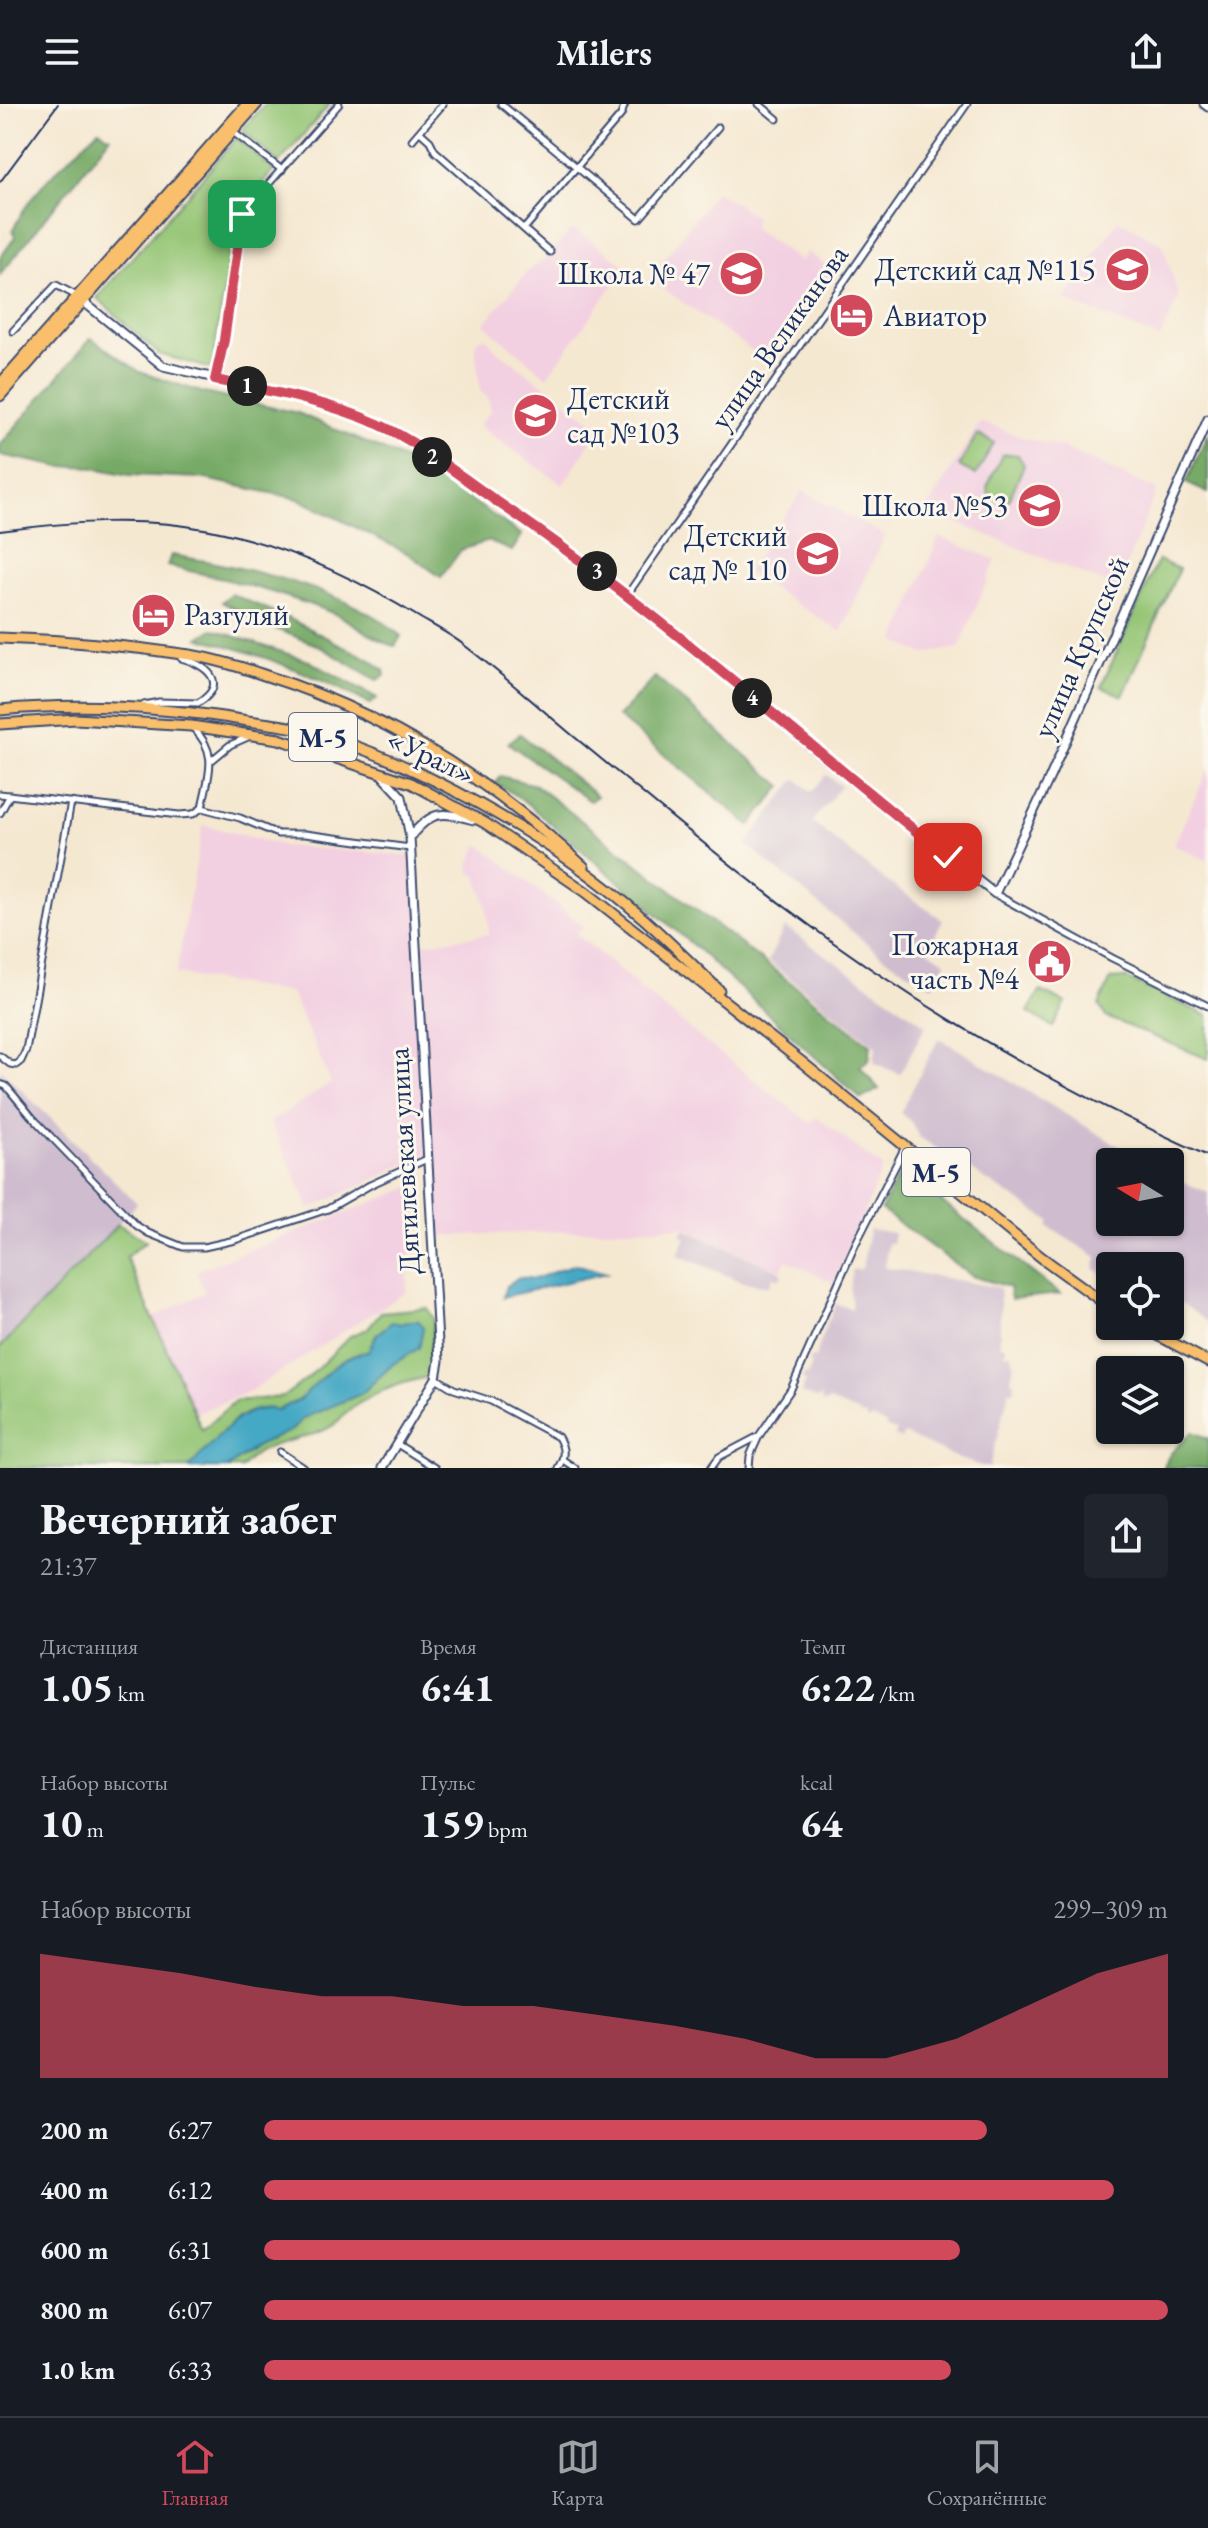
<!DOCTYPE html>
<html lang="ru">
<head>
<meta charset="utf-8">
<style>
  :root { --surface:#171b24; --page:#20242c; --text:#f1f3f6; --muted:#9ea1a6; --line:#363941; --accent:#d1495b }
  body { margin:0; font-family:"EB Garamond",serif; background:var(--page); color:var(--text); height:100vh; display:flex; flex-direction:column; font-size:30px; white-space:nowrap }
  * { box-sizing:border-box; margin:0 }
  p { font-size:26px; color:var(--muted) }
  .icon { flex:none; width:44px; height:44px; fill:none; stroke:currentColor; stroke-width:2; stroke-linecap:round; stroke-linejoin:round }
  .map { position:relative; height:1364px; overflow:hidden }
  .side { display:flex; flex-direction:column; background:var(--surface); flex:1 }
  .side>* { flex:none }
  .needle { width:52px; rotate:280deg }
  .tools { position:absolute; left:1096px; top:1044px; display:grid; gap:16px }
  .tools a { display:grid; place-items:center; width:88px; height:88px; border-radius:8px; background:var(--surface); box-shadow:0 2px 6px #0004; font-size:40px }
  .pin { position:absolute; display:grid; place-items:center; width:68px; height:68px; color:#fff; margin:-34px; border-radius:16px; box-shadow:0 4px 12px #0006 }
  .km { position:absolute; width:40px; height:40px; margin:-20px; border-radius:50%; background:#222; color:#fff; font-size:22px; line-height:40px; text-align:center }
  .round { display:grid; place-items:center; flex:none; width:84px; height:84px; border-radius:8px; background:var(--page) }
  .head { display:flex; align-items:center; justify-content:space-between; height:136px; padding:0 40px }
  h1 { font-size:44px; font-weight:700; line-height:60px }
  .metrics { display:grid; grid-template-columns:repeat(3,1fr); gap:12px; height:136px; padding:8px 40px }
  .metrics div { display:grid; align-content:center }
  .metrics b { font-size:40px; font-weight:700 }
  .metrics small { font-size:22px; font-weight:400 }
  .metrics p { font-size:22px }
  .chart { height:224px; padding:16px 40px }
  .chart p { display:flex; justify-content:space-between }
  .chart svg { width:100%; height:144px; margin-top:8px; fill:var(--accent); opacity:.7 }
  ul { padding:0 40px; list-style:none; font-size:26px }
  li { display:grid; grid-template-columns:128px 96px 1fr; align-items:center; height:60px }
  li i { height:20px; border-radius:10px; background:var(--accent) }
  header { display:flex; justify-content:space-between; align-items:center; height:104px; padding:0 40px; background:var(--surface); font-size:36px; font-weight:700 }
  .tabs { display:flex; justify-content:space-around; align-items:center; height:112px; border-top:2px solid var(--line); background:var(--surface); font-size:22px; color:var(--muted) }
  .tabs a { display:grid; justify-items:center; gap:4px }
  .tabs .active { color:var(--accent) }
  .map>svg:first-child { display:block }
  .built { fill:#f2cfe1 }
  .industrial { fill:#cfbdcf }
  .green { fill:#94c575; stroke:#587a6a; stroke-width:2 }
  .forest { fill:#7a6; stroke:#496c62; stroke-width:2 }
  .water { fill:#45a8c4; stroke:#306c91; stroke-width:2 }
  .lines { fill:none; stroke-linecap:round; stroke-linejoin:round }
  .minor-casing { stroke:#3c4b6f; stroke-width:9 }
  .tertiary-casing { stroke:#3c4b6f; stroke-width:11 }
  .primary-casing { stroke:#3c4b6f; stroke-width:13 }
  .trunk-casing { stroke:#3c4b6f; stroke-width:13 }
  .minor { stroke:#fff; stroke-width:5 }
  .tertiary { stroke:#fff; stroke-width:7 }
  .primary { stroke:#f9bf6d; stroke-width:9 }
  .trunk { stroke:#f9bf6d; stroke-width:9 }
  .rail { stroke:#1b2f5e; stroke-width:2 }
  .route-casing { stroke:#fff; stroke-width:16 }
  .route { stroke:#d1495b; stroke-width:10 }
  .labels { text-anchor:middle; stroke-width:6; stroke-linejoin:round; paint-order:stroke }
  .shield { fill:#fbf7ec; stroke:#5e6b89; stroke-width:2 }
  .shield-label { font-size:28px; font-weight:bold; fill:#1b2f5e }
  .poi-label { font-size:30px; fill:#1b2f5e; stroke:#fbf7ec; text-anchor:end }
  .street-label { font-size:30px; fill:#1b2f5e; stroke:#fbf7ec }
</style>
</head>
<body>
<header><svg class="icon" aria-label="menu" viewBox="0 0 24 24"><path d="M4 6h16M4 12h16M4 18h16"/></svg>Milers<svg class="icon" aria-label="share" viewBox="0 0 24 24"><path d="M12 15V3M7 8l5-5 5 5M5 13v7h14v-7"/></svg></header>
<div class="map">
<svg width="1208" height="1364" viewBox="0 0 1208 1364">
  <rect width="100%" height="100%" fill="#fbf7ec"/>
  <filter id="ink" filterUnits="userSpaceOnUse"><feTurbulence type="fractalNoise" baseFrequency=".0125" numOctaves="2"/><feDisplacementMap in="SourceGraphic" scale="16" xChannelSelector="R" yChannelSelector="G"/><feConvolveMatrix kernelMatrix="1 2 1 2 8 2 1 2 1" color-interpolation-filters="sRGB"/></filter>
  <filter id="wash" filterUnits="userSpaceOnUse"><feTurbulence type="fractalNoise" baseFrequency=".006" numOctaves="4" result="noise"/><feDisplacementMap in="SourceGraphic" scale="32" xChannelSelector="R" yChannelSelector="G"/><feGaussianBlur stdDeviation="1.8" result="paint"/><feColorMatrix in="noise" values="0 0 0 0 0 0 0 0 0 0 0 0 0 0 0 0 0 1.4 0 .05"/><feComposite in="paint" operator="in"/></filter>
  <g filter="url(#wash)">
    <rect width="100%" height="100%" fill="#f5e8d1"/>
    <g class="built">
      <path d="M716,87L755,112L753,124L800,157L807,148L833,166L769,258L649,175Z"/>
      <path d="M1118,116L1162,140L1179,192L1160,234L1064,196Z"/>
      <path d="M576,126L624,161V166L547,273L484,220L528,167L552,149L570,127Z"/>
      <path d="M481,233L488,235L495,245L596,320L594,332L563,381L479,322L491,306L488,294L480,287L475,240Z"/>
      <path d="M980,318L1031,336L1059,342L1157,386L1117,484L926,406Z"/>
      <path d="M802,387L885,431L841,528L747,468Z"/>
      <path d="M939,433L996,456L959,544L924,550L895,537Z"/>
      <path d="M1208,665V757L1174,741Z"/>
      <path d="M203,721L284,742L415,752L422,840L489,830L486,801L477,772L471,769L469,762L479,740L584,822L576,830L708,940L810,1019L816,1013L883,1063L834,1179L786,1156L781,1167L682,1123L436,1132L431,1048L310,1105L270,1018L331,979L291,889L176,870Z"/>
      <path d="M419,1080L406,1188L250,1287L194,1310L153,1214L205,1188L196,1167Z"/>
    </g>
    <g class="industrial">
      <path d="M826,671L841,682L812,718L882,774L943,816L928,846L946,858L932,882L882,852L746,740L796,675L812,688Z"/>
      <path d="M785,823L926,921L900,970L874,959L876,942L768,857Z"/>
      <path d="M939,934L1145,1058H1110V1118H1170V1073L1208,1088V1218L1170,1191V1162H1110V1173L1094,1165L1097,1153L1048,1123L1050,1117L919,1033L910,1016L900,1009Z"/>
      <path d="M0,965L137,1099L0,1244Z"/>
      <path d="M684,1125L782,1168L780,1175L773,1172L770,1182L743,1178L678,1151L686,1133L681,1131Z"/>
      <path d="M869,1125L894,1129L892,1139H888L884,1163L1000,1184V1241L1006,1242L1005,1250L1011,1249L1014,1259L1011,1276L1015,1281L1014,1287H1009L989,1364L959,1355L904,1330L901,1335L895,1332L897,1327L886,1324L887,1321L872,1314L870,1317L866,1315V1312L859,1311V1309L828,1296L826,1299L821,1297L822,1294L820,1292L818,1295L801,1289L806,1277L802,1275L804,1270L808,1271L812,1260L809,1258L811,1253L815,1254L827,1217H829L836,1200L852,1205L850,1187L852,1166L862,1165Z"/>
    </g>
    <g class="green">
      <path d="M265,0H330L279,59L242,26Z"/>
      <path d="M237,34L274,66L236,109L212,265L159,250L97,194Z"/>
      <path d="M977,330L994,339L976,371L959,362Z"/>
      <path d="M1010,350L1018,351L1024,361L1009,396L1001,398L989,391L987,383L1002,351Z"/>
      <path d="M1158,456L1179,465L1123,592L1101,583Z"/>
      <path d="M1125,874L1208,912V955L1106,913L1099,901L1111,875Z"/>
      <path d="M1040,887L1066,899L1053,923L1028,908Z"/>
      <path d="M118,1120L146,1137L126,1153L202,1326L235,1297L283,1293L309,1273L350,1232L367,1225L381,1208L427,1204L434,1215L428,1273C399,1279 372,1288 348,1307C343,1310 340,1316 335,1320C306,1340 264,1332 242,1364H227L257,1342L292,1326L303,1314L361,1290L393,1260L419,1244L423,1223L409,1217L377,1230L368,1248C340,1250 321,1276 301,1294C295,1300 285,1301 278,1306C238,1296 215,1340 188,1364H0V1244Z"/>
    </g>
    <g class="forest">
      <path d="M99,26L110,33L0,171V154L15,133L13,127C27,89 70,54 99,26Z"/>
      <path d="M91,234L140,268L204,289L298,309L424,364L522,431L512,447L488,437L461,446L441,473L407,449L299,395L201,374L130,371L84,362L61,363L0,351V341Z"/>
      <path d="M1208,329V389L1186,379Z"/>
      <path d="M171,451C239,462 349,485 401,532L395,542C373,536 356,519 335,510C281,488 224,474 167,462Z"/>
      <path d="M231,490L288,514L369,555L384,566L385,571L377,576L317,541L261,519L222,498Z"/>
      <path d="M213,525L309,557L377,594L370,600C315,571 260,549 199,534Z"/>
      <path d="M655,573L782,682L750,721L618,613Z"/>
      <path d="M520,630L597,692L590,697L508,639Z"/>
      <path d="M500,672L535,681L871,941L869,956L860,963L879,985L861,995L694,842L524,697L496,679Z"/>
      <path d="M901,1066L1060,1190L1011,1195L1009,1183L972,1172L881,1106Z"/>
      <path d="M1192,1328L1208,1334V1364H1163L1170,1350Z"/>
    </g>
    <g class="water">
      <path d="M575,1160L606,1169L503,1193L506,1182L519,1173L535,1175Z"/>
      <path d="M409,1217H419L423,1223L419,1244L393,1260L361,1290L303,1314L292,1326L257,1342L227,1364H188C215,1340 238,1297 278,1306C285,1301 295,1300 301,1294C321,1276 340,1250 368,1248L377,1230L392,1218L402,1220Z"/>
    </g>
  </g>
  <g filter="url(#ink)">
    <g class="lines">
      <defs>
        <g id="minor">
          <path d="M501,0L639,115L718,23"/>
          <path d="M759,0L777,15"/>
          <path d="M233,28L282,66"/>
          <path d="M420,28L430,37L435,47L550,148"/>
          <path d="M412,36L443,0"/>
          <path d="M524,125L621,11L625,0"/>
          <path d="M13,227L56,181L75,191"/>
          <path d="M215,275L224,236L242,110L339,0"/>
          <path d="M627,491L967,0"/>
          <path d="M144,601L159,598L198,599C231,579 205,560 181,554"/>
          <path d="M193,624C220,650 208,671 202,704"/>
          <path d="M212,656L230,641L248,633"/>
          <path d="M0,690L179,711L193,710L202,704L240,714L278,730H305L410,744"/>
          <path d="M0,709L10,691"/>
          <path d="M995,790L1112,854L1208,902"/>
          <path d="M0,952L10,960L16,961L21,957L26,946L71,698"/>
          <path d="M0,980L6,982L32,1013L136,1121L148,1129L183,1143H204L235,1136L328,1105L370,1081L427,1055"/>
          <path d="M436,1274L454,1285L491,1297L558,1333C565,1345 565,1352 558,1364"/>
          <path d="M397,1340L435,1364"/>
          <path d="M280,1348L304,1364"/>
          <path d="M563,1356L575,1364"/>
          <path d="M711,1364L719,1353L759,1332"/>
          <path d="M749,1364L750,1352L759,1332L791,1285L856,1139L905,1043"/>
        </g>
        <g id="tertiary">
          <path d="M1204,0L1208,3"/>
          <path d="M80,195L163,262L315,297L380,321L404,334L535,424L645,504L829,658L995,790L1050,673L1208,315"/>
          <path d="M379,668L402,693L410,733L439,1257L436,1274L382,1364"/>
          <path d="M410,733C433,705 442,708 474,716"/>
        </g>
        <g id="primary">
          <path d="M0,280L247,0"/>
          <path d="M0,292L257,0"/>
          <path d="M0,534C61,536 121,541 182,550C209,553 238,562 264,571C385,609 492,677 584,763"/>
        </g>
        <g id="trunk">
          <path d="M0,606C84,598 164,603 248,617C263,619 280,621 295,624C412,652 555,736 644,815C670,838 694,862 719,886"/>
          <path d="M0,620L76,615L191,622L279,635L411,679L485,719L586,788L803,959L1041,1153L1110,1203"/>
          <path d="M1141,1222L1208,1258"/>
        </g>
      </defs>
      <use href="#minor" class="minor-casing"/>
      <use href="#tertiary" class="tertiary-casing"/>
      <use href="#primary" class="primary-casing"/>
      <use href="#trunk" class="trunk-casing"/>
      <use href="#minor" class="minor"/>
      <use href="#tertiary" class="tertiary"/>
      <use href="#primary" class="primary"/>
      <use href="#trunk" class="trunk"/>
      <g class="rail">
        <path d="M0,78L58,0"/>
        <path d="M0,427C69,418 141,412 210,426C286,441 356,474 422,515C436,523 451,531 464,541C501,569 536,601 572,631C643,689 712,748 785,803C916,903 1058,984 1208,1052"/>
      </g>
    </g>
  </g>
  <g class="lines" filter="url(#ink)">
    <defs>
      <path id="route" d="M242,110L224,236L215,276C270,287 326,297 378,320C424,341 464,376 505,403C661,509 801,636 948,753"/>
    </defs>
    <use href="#route" class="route-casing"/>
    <use href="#route" class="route"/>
  </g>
  <defs>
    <symbol id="school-disc" viewBox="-11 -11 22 22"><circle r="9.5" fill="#d1495b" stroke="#fbf7ec"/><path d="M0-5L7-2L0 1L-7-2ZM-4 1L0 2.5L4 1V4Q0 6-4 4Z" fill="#fff"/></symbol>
    <symbol id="hotel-disc" viewBox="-11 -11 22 22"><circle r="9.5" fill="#d1495b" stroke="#fbf7ec"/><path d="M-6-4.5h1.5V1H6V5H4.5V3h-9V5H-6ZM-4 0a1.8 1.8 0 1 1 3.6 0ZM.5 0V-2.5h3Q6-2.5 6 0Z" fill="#fff"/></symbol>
    <symbol id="civic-disc" viewBox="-11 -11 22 22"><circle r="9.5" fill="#d1495b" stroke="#fbf7ec"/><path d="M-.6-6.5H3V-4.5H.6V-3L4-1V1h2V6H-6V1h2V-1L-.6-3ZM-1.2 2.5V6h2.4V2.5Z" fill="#fff"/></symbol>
  </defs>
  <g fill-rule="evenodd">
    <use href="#school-disc" x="1102" y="140" width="51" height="51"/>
    <use href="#school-disc" x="716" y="144" width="51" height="51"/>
    <use href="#hotel-disc" x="826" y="186" width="51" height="51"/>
    <use href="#school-disc" x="510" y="286" width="51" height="51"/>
    <use href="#school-disc" x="1014" y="376" width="51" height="51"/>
    <use href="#school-disc" x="792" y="424" width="51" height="51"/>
    <use href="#hotel-disc" x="128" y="486" width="51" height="51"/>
    <use href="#civic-disc" x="1024" y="832" width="51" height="51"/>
  </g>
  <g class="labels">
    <g class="shield">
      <rect x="289" y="609" width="68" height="48" rx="6"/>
      <rect x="902" y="1044" width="68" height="48" rx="6"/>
    </g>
    <g class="shield-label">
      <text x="323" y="643">М-5</text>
      <text x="936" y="1078">М-5</text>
    </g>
    <g class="poi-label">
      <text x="1096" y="176">Детский сад №115</text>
      <text x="710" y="180">Школа № 47</text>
      <text x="883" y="222" text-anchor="start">Авиатор</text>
      <text x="567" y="305" text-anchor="start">Детский<tspan x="567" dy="34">сад №103</tspan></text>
      <text x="1008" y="412">Школа №53</text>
      <text x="787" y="442">Детский<tspan x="787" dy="34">сад № 110</tspan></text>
      <text x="184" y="521" text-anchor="start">Разгуляй</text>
      <text x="1019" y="851">Пожарная<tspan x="1019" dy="34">часть №4</tspan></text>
    </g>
    <g class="street-label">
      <text transform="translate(779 233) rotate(-55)" y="10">улица Великанова</text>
      <text transform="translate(1081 543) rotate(-66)" y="10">улица Крупской</text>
      <text transform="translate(431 652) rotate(25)" y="10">«Урал»</text>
      <text transform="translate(404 1057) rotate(-93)" y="10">Дягилевская улица</text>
    </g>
  </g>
</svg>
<div class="tools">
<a><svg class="needle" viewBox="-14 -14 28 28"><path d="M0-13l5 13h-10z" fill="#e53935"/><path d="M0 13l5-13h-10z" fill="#9ea1a6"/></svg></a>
<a><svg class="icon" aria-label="locate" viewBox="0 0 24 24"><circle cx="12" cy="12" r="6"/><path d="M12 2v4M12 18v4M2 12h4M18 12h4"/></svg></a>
<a><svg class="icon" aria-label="layers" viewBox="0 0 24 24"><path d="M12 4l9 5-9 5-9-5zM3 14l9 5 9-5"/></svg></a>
</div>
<div class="pin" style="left:242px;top:110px;background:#1e9e55"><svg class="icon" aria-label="arrive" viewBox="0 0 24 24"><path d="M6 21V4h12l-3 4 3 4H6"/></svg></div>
<div class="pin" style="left:948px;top:753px;background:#d93025"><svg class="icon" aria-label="check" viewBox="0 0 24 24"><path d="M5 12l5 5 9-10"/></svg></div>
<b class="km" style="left:247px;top:282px">1</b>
<b class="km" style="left:432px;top:353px">2</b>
<b class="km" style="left:597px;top:467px">3</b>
<b class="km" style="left:752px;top:594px">4</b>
</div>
<section class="side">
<div class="head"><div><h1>Вечерний забег</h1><p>21:37</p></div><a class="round"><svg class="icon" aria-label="share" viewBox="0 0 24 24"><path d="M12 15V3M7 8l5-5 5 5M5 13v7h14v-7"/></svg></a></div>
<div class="metrics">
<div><p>Дистанция</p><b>1.05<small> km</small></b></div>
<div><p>Время</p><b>6:41</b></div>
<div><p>Темп</p><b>6:22<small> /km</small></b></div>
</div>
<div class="metrics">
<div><p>Набор высоты</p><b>10<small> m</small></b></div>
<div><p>Пульс</p><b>159<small> bpm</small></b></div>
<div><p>kcal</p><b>64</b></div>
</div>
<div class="chart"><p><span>Набор высоты</span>299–309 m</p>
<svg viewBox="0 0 160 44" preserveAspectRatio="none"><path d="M0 44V6L10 9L20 12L30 16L40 19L50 19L60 22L70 22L80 25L90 28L100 32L110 38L120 38L130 32L140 22L150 12L160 6V44z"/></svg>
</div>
<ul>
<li><b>200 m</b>6:27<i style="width:80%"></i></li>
<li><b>400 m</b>6:12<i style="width:94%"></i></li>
<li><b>600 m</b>6:31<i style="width:77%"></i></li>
<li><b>800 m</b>6:07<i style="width:100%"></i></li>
<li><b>1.0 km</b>6:33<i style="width:76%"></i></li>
</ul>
</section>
<nav class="tabs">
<a class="active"><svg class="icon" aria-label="home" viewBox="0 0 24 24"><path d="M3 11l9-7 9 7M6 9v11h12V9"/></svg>Главная</a>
<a><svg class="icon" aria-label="map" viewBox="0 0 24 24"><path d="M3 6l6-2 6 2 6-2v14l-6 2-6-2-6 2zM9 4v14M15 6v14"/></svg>Карта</a>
<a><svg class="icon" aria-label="saved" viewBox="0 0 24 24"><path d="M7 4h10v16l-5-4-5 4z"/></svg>Сохранённые</a>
</nav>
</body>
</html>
